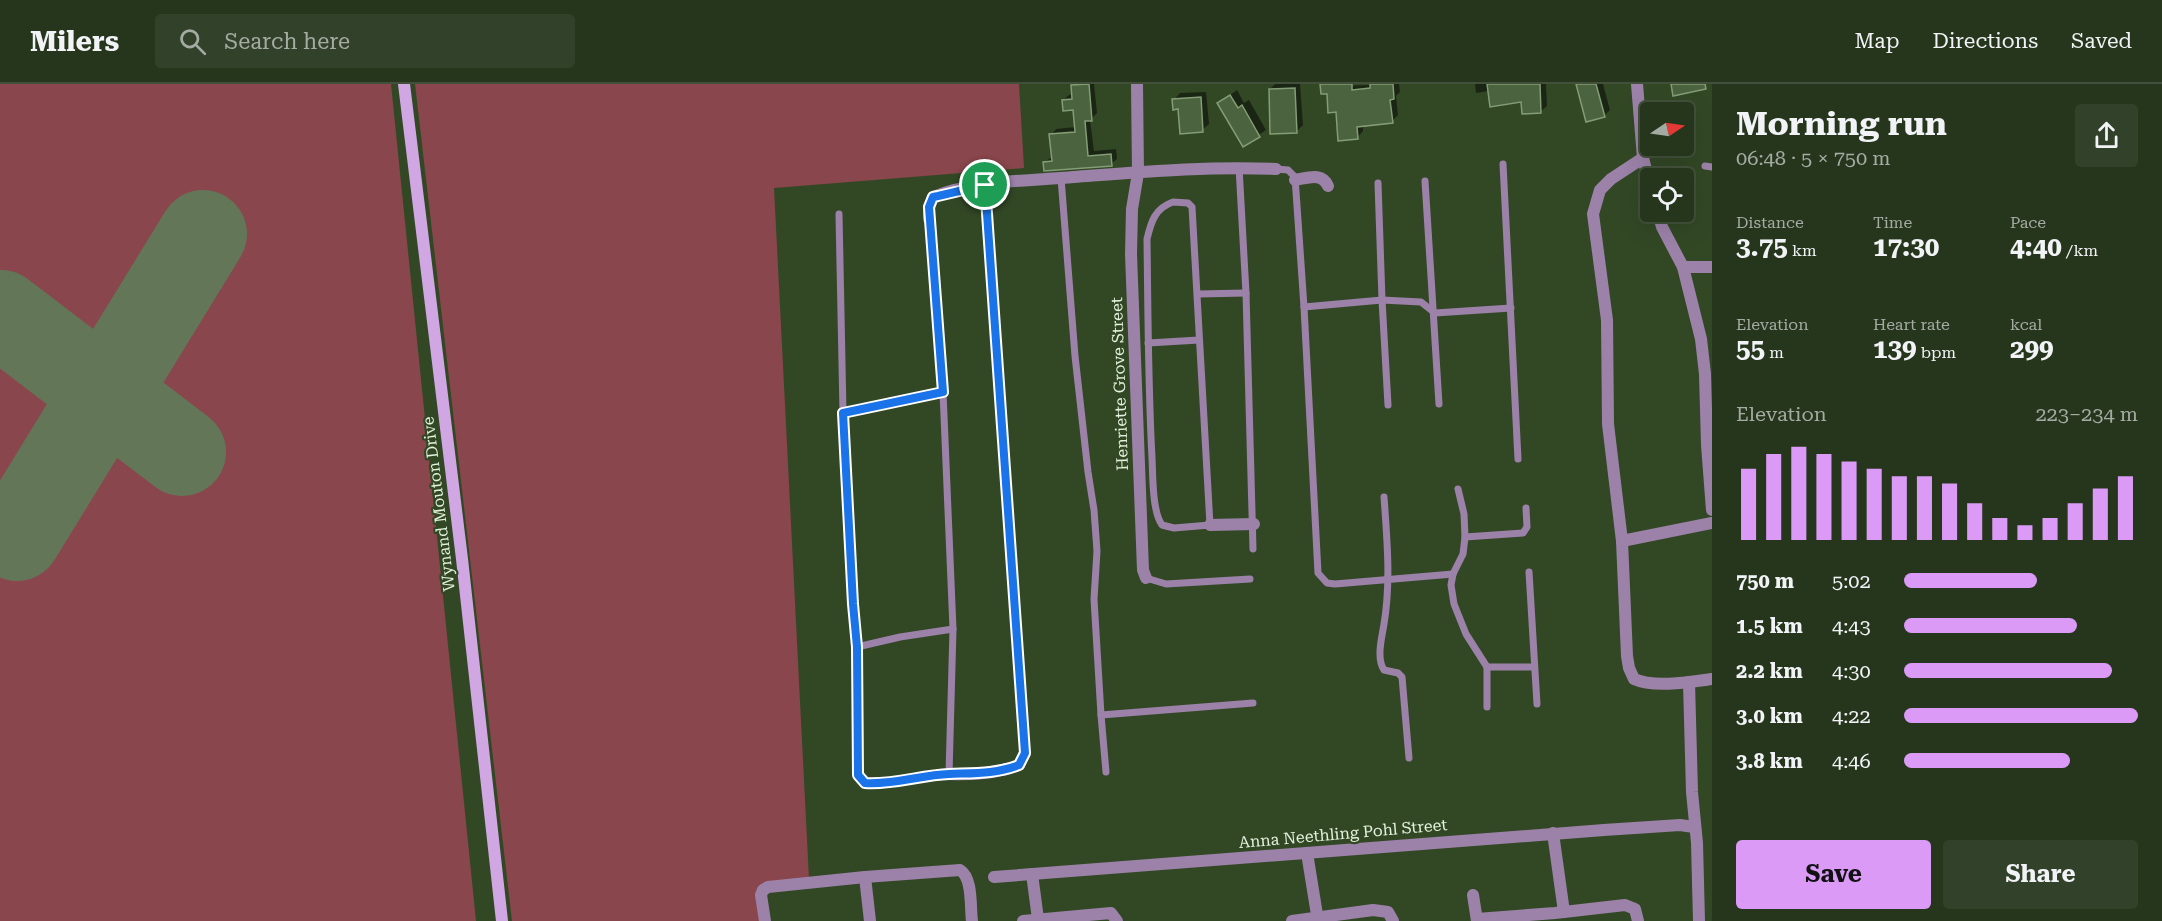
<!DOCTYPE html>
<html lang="en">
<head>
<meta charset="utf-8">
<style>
  :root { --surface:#26361c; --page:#324129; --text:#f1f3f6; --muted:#a4aba3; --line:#42503b; --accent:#da9af6 }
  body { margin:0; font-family:"Roboto Serif",serif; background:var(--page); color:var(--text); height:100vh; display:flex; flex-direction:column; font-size:22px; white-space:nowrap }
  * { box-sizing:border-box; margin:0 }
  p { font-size:20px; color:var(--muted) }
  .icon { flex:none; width:33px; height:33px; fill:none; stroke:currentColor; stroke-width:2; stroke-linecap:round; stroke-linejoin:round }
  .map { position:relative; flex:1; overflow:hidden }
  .drawer { display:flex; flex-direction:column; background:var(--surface); width:450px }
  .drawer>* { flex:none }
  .needle { width:39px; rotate:77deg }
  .fabs { position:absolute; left:1640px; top:18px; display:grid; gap:12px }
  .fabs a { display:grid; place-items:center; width:54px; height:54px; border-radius:6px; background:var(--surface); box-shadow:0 6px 24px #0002,0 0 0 2px var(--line); font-size:30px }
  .pin { position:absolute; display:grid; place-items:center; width:51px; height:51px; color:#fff; margin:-26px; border:3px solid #fff; border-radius:50%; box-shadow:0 2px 6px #0007 }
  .round { display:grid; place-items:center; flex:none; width:63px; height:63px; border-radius:6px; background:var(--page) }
  .summary { display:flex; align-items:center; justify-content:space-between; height:102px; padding:0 24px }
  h1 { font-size:33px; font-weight:700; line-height:45px }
  .stats { display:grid; grid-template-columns:repeat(3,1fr); gap:9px; height:102px; padding:6px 24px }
  .stats div { display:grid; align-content:center }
  .stats b { font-size:26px; font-weight:700 }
  .stats small { font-size:16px; font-weight:400 }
  .stats p { font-size:16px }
  .chart { height:168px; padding:12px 24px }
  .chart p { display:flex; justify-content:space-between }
  .chart svg { width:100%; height:108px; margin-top:6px; stroke:var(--accent); stroke-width:6 }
  .cta { display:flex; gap:12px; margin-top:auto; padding:12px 24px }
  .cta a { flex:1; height:69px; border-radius:6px; background:var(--accent); color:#111; font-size:24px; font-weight:700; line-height:69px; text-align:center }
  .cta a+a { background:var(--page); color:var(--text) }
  ul { padding:0 24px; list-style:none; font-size:20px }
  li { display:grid; grid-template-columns:96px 72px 1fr; align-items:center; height:45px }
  li i { height:15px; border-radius:8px; background:var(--accent) }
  header { display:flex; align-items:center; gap:36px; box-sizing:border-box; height:84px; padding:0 30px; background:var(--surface); border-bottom:2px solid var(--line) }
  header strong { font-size:28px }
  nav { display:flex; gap:33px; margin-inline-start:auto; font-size:21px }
  .search { width:420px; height:54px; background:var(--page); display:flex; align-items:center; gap:15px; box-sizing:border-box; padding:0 21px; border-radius:6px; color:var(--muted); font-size:22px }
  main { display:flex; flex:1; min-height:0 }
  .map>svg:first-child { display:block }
  .green { fill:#89464c }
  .shadow { fill:#0007 }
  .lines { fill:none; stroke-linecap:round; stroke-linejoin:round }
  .runway { stroke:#637758; stroke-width:88 }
  .building { fill:#4b633f; stroke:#849d76; stroke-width:1.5 }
  .lane { stroke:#9c82a9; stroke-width:7 }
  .street { stroke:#9c82a9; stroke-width:12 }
  .secondary { stroke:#d0a6e3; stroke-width:12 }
  .route-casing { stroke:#fff; stroke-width:12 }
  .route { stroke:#1a73e8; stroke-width:8 }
  .labels { text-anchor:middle; stroke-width:4.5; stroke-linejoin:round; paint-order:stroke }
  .street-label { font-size:16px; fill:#e3f1dc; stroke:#324825 }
</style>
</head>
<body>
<header>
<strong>Milers</strong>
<div class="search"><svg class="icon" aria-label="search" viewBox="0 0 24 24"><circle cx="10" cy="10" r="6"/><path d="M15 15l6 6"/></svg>Search here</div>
<nav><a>Map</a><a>Directions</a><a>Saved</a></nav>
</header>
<main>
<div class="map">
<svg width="1712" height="837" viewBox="0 0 1712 837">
  <rect width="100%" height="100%" fill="#324825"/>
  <g class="green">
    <path d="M0,0H391L476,837H0Z"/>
    <path d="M415,0H1019L1024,84L774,104L809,795L759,801L764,837H512Z"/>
  </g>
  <g class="shadow">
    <path d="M1072,0H1094L1097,29L1090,36L1094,67L1116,65L1117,75L1111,80L1044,78L1053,73L1051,51L1056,45L1076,43L1075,24L1063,16L1069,11L1073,10Z"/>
    <path d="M1275,0H1300L1303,41L1297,47L1270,5Z"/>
    <path d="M1322,0H1339V2L1399,0L1400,8L1396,12L1398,31L1392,37L1363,41V47L1357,54L1338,27Z"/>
    <path d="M1475,0H1546L1547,22L1540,28L1523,16L1489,7L1476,9Z"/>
    <path d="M1577,0H1603L1610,26L1604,32Z"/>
    <path d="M1237,6L1244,19L1249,16L1266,46L1244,61L1219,19Z"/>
    <path d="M1206,8L1209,40L1202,46L1174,16L1180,9Z"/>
  </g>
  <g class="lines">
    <g class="runway">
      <path d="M1,230L182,368"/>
      <path d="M17,453L203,150"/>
    </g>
  </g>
  <g class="building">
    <path d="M1089,0L1092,37H1085L1088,72L1111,70L1112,82L1044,87L1043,78L1052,77L1049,50L1075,48L1073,26L1063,27L1062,16L1072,15L1071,1Z"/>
    <path d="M1320,0H1352V6L1370,4V0H1393L1394,15L1390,16L1393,39L1357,43L1358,55L1338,57L1336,28L1328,29L1327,10H1321Z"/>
    <path d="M1487,0H1540L1541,29L1522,30L1521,18L1490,23Z"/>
    <path d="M1576,0H1596L1605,33L1586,38Z"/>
    <path d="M1671,0H1705L1706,5L1673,12Z"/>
    <path d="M1295,4L1297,49L1270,50L1269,5Z"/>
    <path d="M1230,11L1238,24L1242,21L1260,53L1243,63L1217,19Z"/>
    <path d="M1201,13L1203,48L1180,50L1178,25L1173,26L1172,15Z"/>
  </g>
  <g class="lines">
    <g class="lane">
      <path d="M1503,80L1518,375"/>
      <path d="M1705,82L1712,83"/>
      <path d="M1239,83L1246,209L1253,465"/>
      <path d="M1276,85L1288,86L1295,93L1304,223L1318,489L1327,499L1335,500L1453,490"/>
      <path d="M1061,94L1075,272L1088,388L1094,426L1097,467L1094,515L1101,631L1106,688"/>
      <path d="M1425,97L1439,320"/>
      <path d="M1378,99L1382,216L1388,321"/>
      <path d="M985,101L1025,669"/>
      <path d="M1173,118L1188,119L1192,123L1210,441L1174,444L1162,441C1152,427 1153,392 1152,374C1148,301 1148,228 1147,155C1151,138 1155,124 1173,118Z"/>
      <path d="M839,130L843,329L853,520L857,563L858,691L865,699H873L949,690L953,545L943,308L929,135"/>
      <path d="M1198,210L1246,209"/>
      <path d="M1304,223L1382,216L1421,218L1435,229L1511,224"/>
      <path d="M1148,259L1199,256"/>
      <path d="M843,329L943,308"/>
      <path d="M1458,405L1464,430L1465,453L1463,470L1453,490L1451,501L1454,520L1466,550L1487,583V623"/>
      <path d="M1384,413C1387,455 1391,498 1384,540C1382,553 1376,574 1384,586L1398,589L1402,593L1409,674"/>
      <path d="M1465,453L1523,449L1527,443L1526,424"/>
      <path d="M1529,488L1537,620"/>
      <path d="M1146,494L1166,500L1250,495"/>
      <path d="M857,563L900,553L953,545"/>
      <path d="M1487,583H1534"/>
      <path d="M1101,631L1253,619"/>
    </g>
    <g class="street">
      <path d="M1137,0L1138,89L1132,125L1131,170L1143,486L1146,494"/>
      <path d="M1637,0L1643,74L1650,101"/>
      <path d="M1643,74L1611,95L1600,106L1593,130L1607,236L1608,340L1622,457L1627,572L1629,584L1634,595C1654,604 1690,598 1712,595"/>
      <path d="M1295,96C1308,94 1322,88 1328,102"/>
      <path d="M1658,128L1662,143L1683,183L1701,255L1705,290L1707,361L1712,426"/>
      <path d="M929,135V123L933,113C976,96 1028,97 1074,93C1141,88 1209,82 1276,85"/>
      <path d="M1683,183H1712"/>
      <path d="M1210,441L1254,440"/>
      <path d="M1622,457L1712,439"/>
      <path d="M1689,598L1692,708L1697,759L1699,837"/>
      <path d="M949,690C972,691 997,690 1019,681L1025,669"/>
      <path d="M1553,749L1564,828"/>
      <path d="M1307,769L1318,837"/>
      <path d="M1032,790L1038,835"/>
      <path d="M865,793L870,837"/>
      <path d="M994,793L1604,746L1680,741L1694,743"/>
      <path d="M1473,811L1477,837"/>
      <path d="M1477,835L1555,829L1625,821L1635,825L1638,837"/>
      <path d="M765,837L761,811L763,806L768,803L865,793L960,786C973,794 970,823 972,837"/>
      <path d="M1023,837L1111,829L1117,837"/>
      <path d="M1292,837L1373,826L1388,828L1393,837"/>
    </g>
    <path class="secondary" d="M404,0L462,475L502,837"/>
  </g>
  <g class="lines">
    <defs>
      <path id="route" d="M985,101L1025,669L1019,681C996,690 973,689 949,690C921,691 894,701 865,699L858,691L857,563L853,520L843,329L943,308L929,123L933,113L938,112Z"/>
    </defs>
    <use href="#route" class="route-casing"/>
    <use href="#route" class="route"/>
  </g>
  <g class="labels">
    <g class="street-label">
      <text transform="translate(1119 300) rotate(-92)" y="6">Henriette Grove Street</text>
      <text transform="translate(438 420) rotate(-97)" y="6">Wynand Mouton Drive</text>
      <text transform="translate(1343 749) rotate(-5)" y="6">Anna Neethling Pohl Street</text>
    </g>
  </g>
</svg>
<div class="fabs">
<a><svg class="needle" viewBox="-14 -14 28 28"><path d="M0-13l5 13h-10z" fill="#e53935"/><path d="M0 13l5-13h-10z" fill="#a4aba3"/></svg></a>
<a><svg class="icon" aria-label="locate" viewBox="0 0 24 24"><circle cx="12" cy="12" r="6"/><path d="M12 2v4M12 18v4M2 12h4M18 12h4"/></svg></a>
</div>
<div class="pin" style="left:985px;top:101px;background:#1e9e55"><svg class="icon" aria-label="arrive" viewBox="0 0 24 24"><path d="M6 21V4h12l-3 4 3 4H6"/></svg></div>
</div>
<section class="drawer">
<div class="summary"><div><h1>Morning run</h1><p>06:48 · 5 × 750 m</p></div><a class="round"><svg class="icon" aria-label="share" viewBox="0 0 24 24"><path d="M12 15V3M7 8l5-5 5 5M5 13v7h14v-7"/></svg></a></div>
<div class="stats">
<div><p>Distance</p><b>3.75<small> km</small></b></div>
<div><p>Time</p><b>17:30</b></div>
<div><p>Pace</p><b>4:40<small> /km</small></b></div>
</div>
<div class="stats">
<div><p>Elevation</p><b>55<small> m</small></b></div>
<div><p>Heart rate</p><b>139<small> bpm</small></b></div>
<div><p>kcal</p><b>299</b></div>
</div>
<div class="chart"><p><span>Elevation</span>223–234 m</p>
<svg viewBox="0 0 160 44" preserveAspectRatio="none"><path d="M5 44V15M15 44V9M25 44V6M35 44V9M45 44V12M55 44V15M65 44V18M75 44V18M85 44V21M95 44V29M105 44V35M115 44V38M125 44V35M135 44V29M145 44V23M155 44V18"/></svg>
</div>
<ul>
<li><b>750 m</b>5:02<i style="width:57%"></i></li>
<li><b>1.5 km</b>4:43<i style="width:74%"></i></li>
<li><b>2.2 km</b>4:30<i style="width:89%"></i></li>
<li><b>3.0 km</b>4:22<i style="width:100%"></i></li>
<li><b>3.8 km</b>4:46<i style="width:71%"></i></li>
</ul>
<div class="cta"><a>Save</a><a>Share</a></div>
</section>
</main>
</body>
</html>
